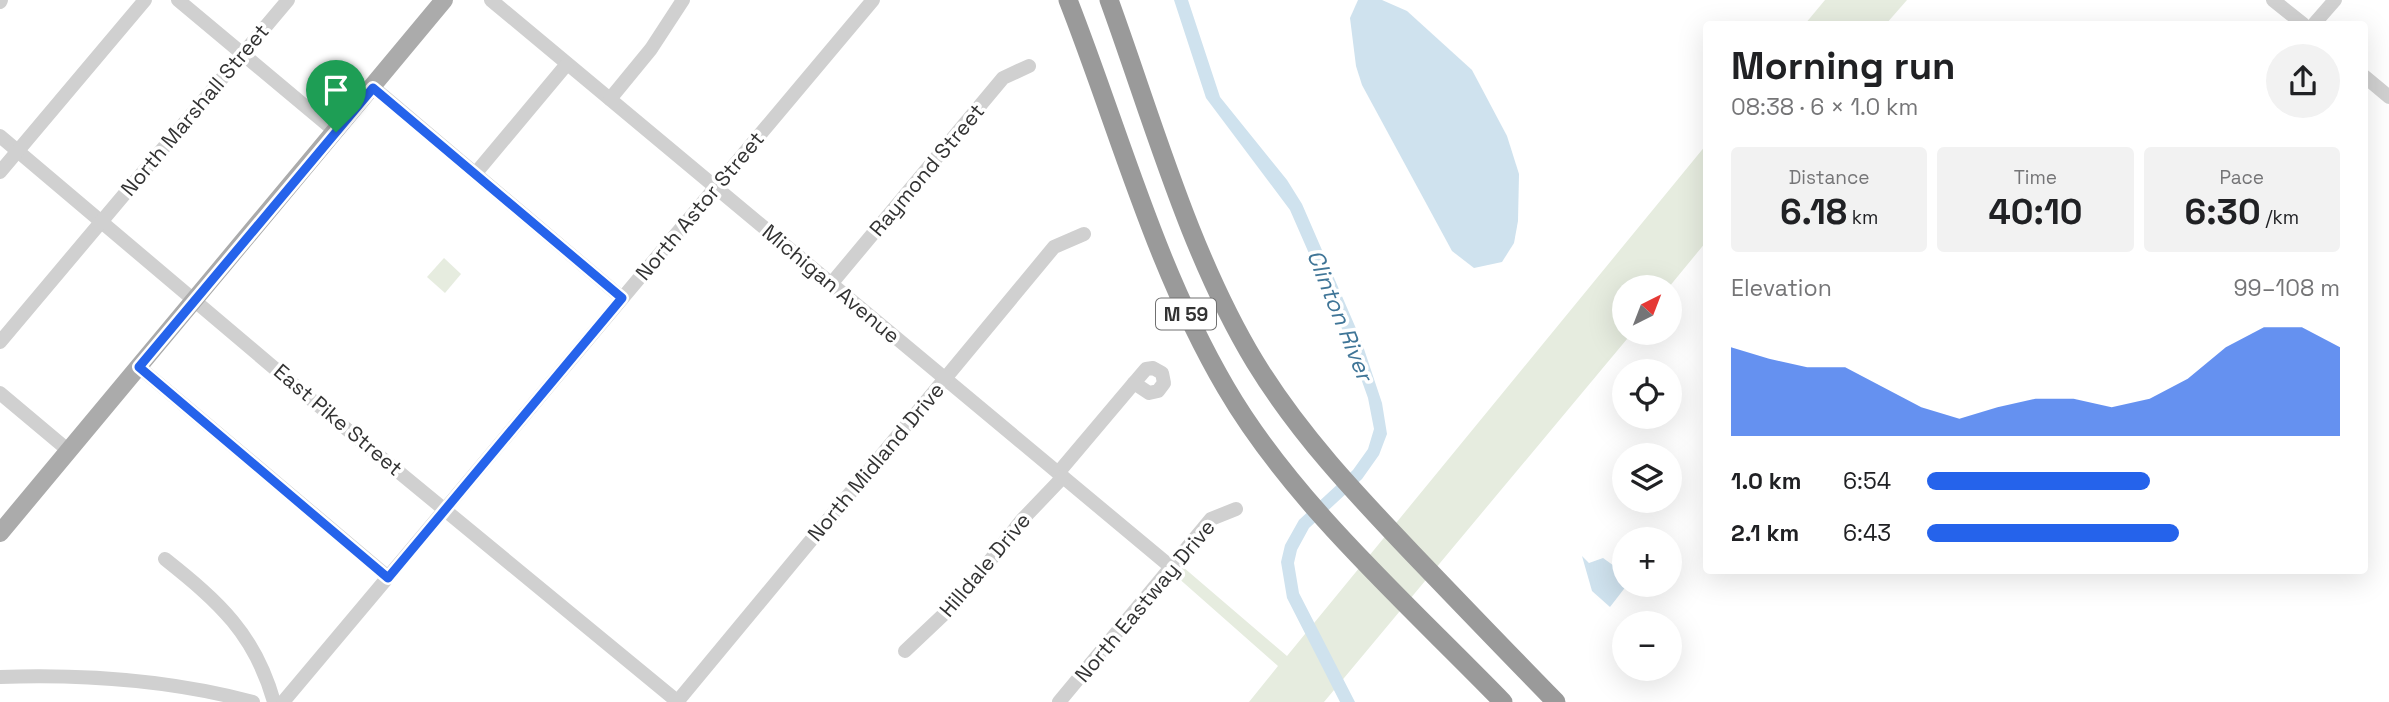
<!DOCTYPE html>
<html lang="en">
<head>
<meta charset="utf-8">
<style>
  :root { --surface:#fff; --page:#f2f2f2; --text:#202124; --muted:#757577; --accent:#2563eb }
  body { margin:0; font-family:"Space Grotesk",sans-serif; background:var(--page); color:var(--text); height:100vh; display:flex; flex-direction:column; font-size:26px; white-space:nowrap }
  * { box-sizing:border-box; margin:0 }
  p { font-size:23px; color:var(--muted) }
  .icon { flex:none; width:38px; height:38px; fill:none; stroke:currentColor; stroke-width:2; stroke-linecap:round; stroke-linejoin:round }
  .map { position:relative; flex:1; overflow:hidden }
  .panel { position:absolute; left:1703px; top:21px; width:665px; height:553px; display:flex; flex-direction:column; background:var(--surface); border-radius:7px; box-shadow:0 7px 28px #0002 }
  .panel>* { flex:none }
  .needle { width:46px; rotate:42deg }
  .buttons { position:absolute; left:1612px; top:275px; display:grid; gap:14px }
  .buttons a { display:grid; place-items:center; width:70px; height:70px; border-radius:50%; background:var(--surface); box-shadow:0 7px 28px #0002; font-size:35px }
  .pin { position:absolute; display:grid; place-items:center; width:60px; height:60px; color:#fff; margin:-72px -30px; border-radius:50% 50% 50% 0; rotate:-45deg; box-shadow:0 0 7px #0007 }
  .pin .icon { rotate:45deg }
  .round { display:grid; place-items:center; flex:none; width:74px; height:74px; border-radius:37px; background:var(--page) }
  .summary { display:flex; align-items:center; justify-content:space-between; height:119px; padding:0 28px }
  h1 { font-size:38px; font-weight:800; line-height:52px }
  .metrics { display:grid; grid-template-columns:repeat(3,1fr); gap:10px; height:119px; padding:7px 28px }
  .metrics div { display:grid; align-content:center; border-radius:7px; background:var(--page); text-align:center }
  .metrics b { font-size:35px; font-weight:800 }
  .metrics small { font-size:19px; font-weight:400 }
  .metrics p { font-size:19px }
  .chart { height:196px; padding:14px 28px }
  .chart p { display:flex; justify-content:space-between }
  .chart svg { width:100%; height:126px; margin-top:7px; fill:var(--accent); opacity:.7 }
  ul { padding:0 28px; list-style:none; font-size:23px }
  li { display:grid; grid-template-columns:112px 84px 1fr; align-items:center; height:52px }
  li i { height:18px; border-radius:9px; background:var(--accent) }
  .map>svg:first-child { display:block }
  .green { fill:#e6ecdf }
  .water { fill:#cfe2ee }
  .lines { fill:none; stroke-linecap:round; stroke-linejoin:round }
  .minor { stroke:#d0d0d0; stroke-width:14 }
  .major { stroke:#ababab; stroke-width:18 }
  .highway { stroke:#9a9a9a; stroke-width:19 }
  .route-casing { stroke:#fff; stroke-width:14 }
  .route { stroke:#2563eb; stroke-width:9 }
  .labels { text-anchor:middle; stroke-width:7; stroke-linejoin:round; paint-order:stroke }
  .shield { fill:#fff; stroke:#707070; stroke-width:2 }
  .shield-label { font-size:19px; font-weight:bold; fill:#333 }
  .street-label { font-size:21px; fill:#333; stroke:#fff }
  .water-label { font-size:23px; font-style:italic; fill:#3f7597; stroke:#fff }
</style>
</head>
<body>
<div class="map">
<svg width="2389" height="702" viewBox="0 0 2389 702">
  <rect width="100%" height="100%" fill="#fff"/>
  <g class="green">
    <path d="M1825,0H1907L1886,24H1805Z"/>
    <path d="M1706,145V242L1669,287H1624V332L1632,333L1324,702H1249L1278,666L1176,576L1183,567L1287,656Z"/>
    <path d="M444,258L461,274L445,293L427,277Z"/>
  </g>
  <g class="water">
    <path d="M1174,0H1188L1220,97L1287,180L1302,204L1361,340L1382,403L1387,434L1379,455L1362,479L1309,528L1297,550L1294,563L1299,593L1355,702H1340L1287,598L1281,562L1285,545L1299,520L1353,470L1368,449L1374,429L1368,398L1349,345L1290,210L1206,98Z"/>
    <path d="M1358,0H1382L1407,11L1472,70L1507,136L1519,174L1518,221L1514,243L1502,262L1474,268L1452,251L1362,85L1356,66L1350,18Z"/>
    <path d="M1582,556L1589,563L1603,558L1624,573V584L1627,585L1610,607L1592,591Z"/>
  </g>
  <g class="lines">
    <g class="minor">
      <path d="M178,0L336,132"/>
      <path d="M491,0L1171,567"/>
      <path d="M2273,0L2303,24"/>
      <path d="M0,2L1,0"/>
      <path d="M2314,24L2335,0"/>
      <path d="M2364,76L2389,97"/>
      <path d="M373,87L622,298"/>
      <path d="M610,99L651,49L683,0"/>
      <path d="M0,136L332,417L678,702"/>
      <path d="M0,172L145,0"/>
      <path d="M475,174L567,64"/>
      <path d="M831,284L1003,78L1029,66"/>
      <path d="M0,342L288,0"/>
      <path d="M139,367L388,577"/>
      <path d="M1153,368L1162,373L1164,383L1158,391L1149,393L1134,383L1146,369Z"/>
      <path d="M0,393L69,451"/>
      <path d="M1058,473L1134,383"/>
      <path d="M165,559C219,602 255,634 274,702"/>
      <path d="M905,651L959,600L1021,521L1063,477"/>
      <path d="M0,677C85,674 170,680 253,702"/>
      <path d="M283,702L873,0"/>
      <path d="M677,702L1054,247L1084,234"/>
      <path d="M1059,702L1211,519L1236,509"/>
    </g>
    <path class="major" d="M0,533L444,0"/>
    <g class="highway">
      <path d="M1068,0C1119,130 1155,267 1226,388C1293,503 1410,606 1503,702"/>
      <path d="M1109,0C1152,118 1190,255 1255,362C1299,434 1355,493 1413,554C1460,603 1508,653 1556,702"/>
    </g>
  </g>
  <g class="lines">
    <defs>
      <path id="route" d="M373,88L622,298L388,578L139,367Z"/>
    </defs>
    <use href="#route" class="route-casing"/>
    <use href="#route" class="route"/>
  </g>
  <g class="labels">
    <rect class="shield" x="1156" y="298.5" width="60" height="31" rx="5"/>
    <g class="shield-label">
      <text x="1186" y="321">M 59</text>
    </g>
    <g class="street-label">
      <text transform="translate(195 110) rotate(-50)" y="7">North Marshall Street</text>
      <text transform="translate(927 170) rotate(-50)" y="7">Raymond Street</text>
      <text transform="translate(700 206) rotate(-50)" y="7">North Astor Street</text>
      <text transform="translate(831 284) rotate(40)" y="7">Michigan Avenue</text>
      <text transform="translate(338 420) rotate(40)" y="7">East Pike Street</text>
      <text transform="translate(876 462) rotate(-50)" y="7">North Midland Drive</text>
      <text transform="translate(985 565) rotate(-50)" y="7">Hilldale Drive</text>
      <text transform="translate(1145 601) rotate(-50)" y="7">North Eastway Drive</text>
    </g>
    <g class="water-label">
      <text transform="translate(1340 315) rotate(68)" y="8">Clinton River</text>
    </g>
  </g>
</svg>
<div class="buttons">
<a><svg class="needle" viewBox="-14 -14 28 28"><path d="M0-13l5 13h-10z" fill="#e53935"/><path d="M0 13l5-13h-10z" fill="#757577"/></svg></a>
<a><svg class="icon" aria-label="locate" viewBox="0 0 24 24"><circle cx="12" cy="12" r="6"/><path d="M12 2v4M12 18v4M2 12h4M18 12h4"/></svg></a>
<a><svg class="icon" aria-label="layers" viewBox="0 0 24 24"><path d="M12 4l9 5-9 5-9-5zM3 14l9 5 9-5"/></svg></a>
<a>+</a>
<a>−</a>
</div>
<div class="pin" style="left:336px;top:132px;background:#1e9e55"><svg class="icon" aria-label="arrive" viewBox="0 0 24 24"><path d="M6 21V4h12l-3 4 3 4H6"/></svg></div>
<section class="panel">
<div class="summary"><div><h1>Morning run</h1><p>08:38 · 6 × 1.0 km</p></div><a class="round"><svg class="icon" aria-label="share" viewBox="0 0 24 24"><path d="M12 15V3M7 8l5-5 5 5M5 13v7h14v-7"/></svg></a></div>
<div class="metrics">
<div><p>Distance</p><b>6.18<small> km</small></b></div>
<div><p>Time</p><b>40:10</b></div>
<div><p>Pace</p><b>6:30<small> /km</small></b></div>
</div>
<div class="chart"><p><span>Elevation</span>99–108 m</p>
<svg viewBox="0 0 160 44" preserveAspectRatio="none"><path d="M0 44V13L10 17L20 20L30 20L40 27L50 34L60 38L70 34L80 31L90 31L100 34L110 31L120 24L130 13L140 6L150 6L160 13V44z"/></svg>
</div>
<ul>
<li><b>1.0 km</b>6:54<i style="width:54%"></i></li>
<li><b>2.1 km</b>6:43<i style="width:61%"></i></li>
</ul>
</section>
</div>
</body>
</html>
